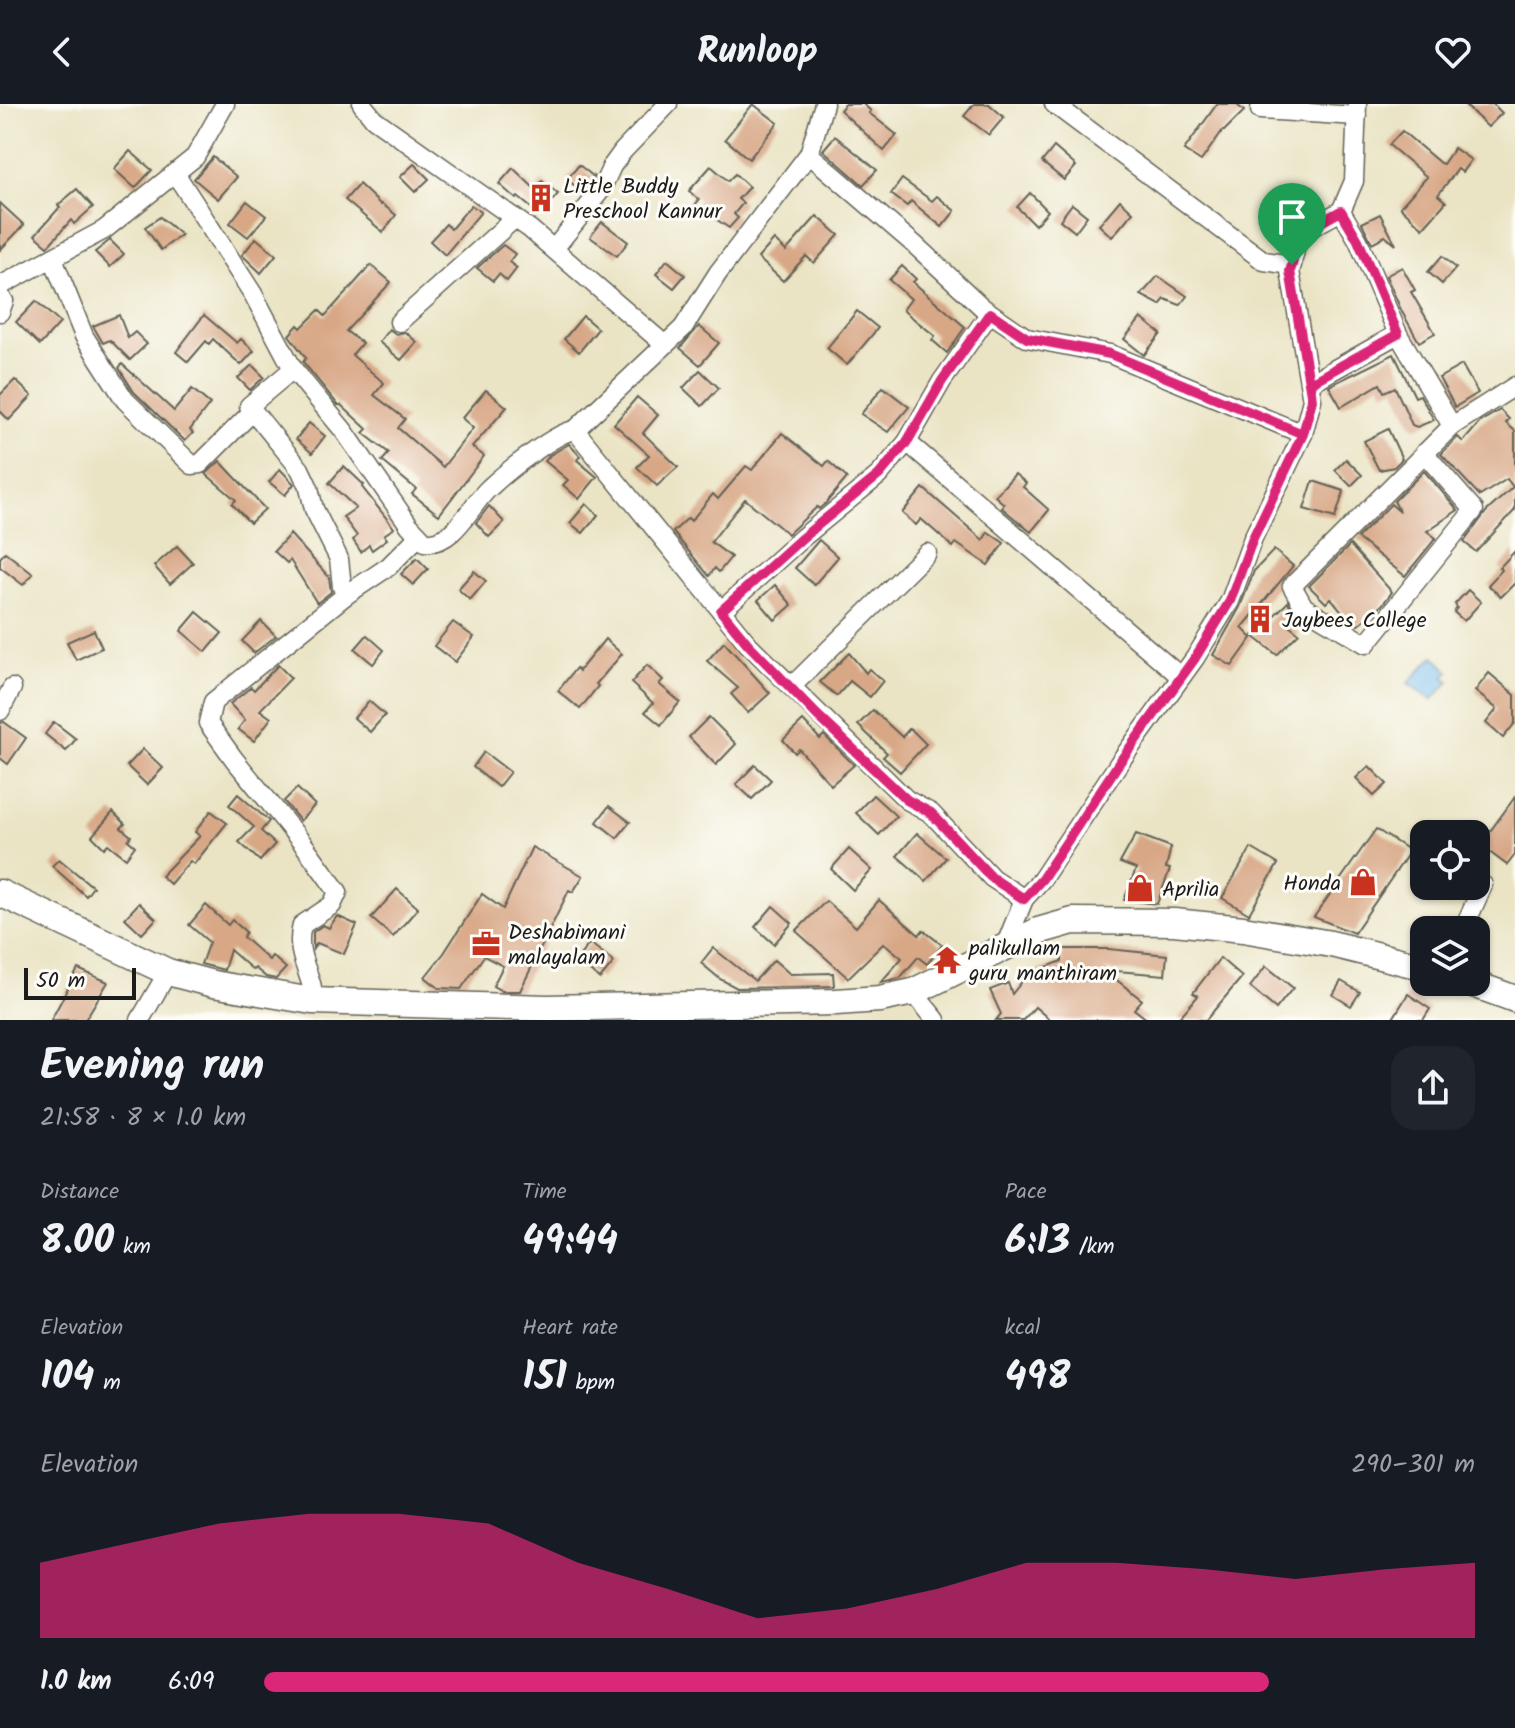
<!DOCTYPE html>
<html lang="en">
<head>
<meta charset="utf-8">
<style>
  :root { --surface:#171b24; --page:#20242c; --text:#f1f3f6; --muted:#9ea1a6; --accent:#db2777 }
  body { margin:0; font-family:Kalam,sans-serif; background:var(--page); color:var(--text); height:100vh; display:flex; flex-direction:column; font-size:30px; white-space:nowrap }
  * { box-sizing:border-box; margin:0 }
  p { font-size:26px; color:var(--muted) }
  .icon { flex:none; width:44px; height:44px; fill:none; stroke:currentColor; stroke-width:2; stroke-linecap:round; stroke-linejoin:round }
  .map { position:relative; height:916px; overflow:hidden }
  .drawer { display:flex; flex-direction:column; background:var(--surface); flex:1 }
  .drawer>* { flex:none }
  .controls { position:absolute; left:1410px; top:716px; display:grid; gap:16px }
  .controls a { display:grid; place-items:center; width:80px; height:80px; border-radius:16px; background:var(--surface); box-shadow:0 2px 6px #0004; font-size:40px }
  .scale { position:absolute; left:24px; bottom:20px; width:112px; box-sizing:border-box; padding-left:8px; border:4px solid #1c1c1c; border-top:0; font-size:22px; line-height:28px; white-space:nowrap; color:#1c1c1c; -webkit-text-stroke:6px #fdfcf7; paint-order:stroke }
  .pin { position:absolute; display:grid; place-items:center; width:68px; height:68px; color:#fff; margin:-82px -34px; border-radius:50% 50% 50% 0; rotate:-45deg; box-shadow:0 0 8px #0007 }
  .pin .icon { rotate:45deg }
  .round { display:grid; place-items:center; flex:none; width:84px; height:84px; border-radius:24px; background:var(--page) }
  .summary { display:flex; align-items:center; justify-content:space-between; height:136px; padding:0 40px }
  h1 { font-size:44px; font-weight:800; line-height:60px }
  .figures { display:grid; grid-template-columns:repeat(3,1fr); gap:12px; height:136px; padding:8px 40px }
  .figures div { display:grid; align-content:center }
  .figures b { font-size:40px; font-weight:800 }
  .figures small { font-size:22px; font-weight:400 }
  .figures p { font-size:22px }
  .chart { height:224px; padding:16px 40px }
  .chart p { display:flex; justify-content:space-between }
  .chart svg { width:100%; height:144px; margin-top:8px; fill:var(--accent); opacity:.7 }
  ul { padding:0 40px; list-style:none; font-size:26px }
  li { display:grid; grid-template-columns:128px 96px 1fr; align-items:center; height:60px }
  li i { height:20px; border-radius:10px; background:var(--accent) }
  header { display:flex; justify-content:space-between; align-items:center; height:104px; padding:0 40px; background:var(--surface); font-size:36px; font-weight:800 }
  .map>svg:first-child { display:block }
  .water { fill:#74bdec; stroke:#486c84; stroke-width:2 }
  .building { fill:#d8a786 }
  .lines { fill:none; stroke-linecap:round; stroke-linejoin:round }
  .minor-casing { stroke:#646257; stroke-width:21 }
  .highway-casing { stroke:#646257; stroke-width:29 }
  .minor { stroke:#fff; stroke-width:18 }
  .highway { stroke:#fff; stroke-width:26 }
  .route-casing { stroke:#fff; stroke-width:16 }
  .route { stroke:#db2777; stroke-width:10 }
  .labels { text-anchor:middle; stroke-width:6; stroke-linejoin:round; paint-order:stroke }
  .poi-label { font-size:22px; fill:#1c1c1c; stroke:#fdfcf7; text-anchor:start }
</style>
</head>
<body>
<header><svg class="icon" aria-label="back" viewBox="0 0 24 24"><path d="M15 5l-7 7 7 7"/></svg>Runloop<svg class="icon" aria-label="heart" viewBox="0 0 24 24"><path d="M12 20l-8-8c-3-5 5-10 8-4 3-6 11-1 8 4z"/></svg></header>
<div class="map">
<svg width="1515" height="916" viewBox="0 0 1515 916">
  <rect width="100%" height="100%" fill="#fdfcf7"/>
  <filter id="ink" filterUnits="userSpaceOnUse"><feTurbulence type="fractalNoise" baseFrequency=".0125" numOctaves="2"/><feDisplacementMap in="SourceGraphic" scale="16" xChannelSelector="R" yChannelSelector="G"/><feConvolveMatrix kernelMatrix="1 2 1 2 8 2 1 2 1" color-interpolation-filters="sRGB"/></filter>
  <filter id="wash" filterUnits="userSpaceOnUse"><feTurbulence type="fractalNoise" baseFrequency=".006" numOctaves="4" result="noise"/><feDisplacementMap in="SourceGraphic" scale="32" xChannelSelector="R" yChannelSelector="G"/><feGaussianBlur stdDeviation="1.8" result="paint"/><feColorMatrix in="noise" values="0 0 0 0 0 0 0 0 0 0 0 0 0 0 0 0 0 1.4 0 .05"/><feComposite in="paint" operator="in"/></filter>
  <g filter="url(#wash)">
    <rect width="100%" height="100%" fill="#eae4c5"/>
    <path class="water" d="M1434,552L1449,567L1444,573L1450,577L1432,596L1408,579Z"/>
    <g id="blocks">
      <g class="building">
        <path d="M753,0L778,19L749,55L725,35Z"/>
        <path d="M845,0H863L871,7L869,9L897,31L884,47L840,6Z"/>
        <path d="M974,0H989L1004,13L989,31L964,12Z"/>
        <path d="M1217,0H1236L1244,7L1224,27L1223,26L1201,57L1184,46Z"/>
        <path d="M1464,0H1493L1502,9L1488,23Z"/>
        <path d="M1402,27L1440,59L1443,60L1454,44L1471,56L1462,68L1458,65L1438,91L1446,98L1423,124L1400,103L1427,73L1389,41Z"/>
        <path d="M835,32L877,66L863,81L823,46Z"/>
        <path d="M1054,43L1076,62L1064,76L1042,58Z"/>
        <path d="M130,47L152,66L135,84L114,65Z"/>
        <path d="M213,53L237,73L218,95L194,75Z"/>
        <path d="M414,60L429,75L415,88L400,73Z"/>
        <path d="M579,61L594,73L583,89L567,75Z"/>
        <path d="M711,62L728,77L735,70L749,83L738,95L743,99L734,110L738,114L729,124L695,101L699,96L689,87Z"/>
        <path d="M513,64L535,85L542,77L558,90L540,111L518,93L516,95L499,80Z"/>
        <path d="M902,75L932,97L937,92L955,107L942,123L911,97L907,102L891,90Z"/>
        <path d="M359,80L381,101L382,100L396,111L383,128L345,96Z"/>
        <path d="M77,85L93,103L74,120L71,116L48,142L35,131L60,103L58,101Z"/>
        <path d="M1030,89L1048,107L1035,121L1017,103Z"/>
        <path d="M1120,96L1133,108L1112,133L1099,121Z"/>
        <path d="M247,97L266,112L248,133L230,119Z"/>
        <path d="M0,99L24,121L0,146Z"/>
        <path d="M1072,100L1087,112L1075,128L1060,116Z"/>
        <path d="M471,101L481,108L445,151L430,137L446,120L451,125Z"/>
        <path d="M1380,110L1396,141L1385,132L1372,139L1362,119Z"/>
        <path d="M817,112L839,131L814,159L806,152L783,177L758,154L774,136L786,147Z"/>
        <path d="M160,113L181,131L161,146L145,123Z"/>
        <path d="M602,118L628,138L617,152L590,133Z"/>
        <path d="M256,134L276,151L261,169L242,151Z"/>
        <path d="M110,136L124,150L110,163L95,148Z"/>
        <path d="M503,141L515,150L509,158L517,164L507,177L499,170L493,177L477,164Z"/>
        <path d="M1442,152L1456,164L1442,180L1428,168Z"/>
        <path d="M667,156L685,171L674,184L656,170Z"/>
        <path d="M371,161L391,178L346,227L362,239L352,251L384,279L374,291L405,315L398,324L443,363L473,324L462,314L486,286L507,303L472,343L484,352L439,411L412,390L416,385L382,357L389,349L363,329L367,325L341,301H338L303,258L306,254L289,231L298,221L301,224L319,206L325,212Z"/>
        <path d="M902,162L916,175L913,178L965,223L947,249L932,236L935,232L903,206L911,195L889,176Z"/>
        <path d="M1402,163L1415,186L1411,188L1435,229L1419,238L1402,208L1386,172Z"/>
        <path d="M1158,172L1187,192L1180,201L1165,195L1160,201L1141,191Z"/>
        <path d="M36,197L60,219L40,241L16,218Z"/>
        <path d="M857,207L878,224L847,261L827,244Z"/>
        <path d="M119,211L128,234L135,228L147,240L130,256L110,236L103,239L93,222Z"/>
        <path d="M204,211L237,239L241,235L254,247L241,261L213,235L209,240L206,237L188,258L176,248Z"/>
        <path d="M583,212L598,225L579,248L564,235Z"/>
        <path d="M1141,214L1161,230L1144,251L1124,235Z"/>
        <path d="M699,222L719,239L700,261L680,244Z"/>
        <path d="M389,225L396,230L405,228L417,238L401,256L379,238Z"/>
        <path d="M1394,250L1415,293L1420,291L1434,316L1417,323L1412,321L1395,283L1384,288L1380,280L1341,303L1329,282Z"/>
        <path d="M122,260L174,307L192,285L210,300L190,326L193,329L185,337L134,288L119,264Z"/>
        <path d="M252,261L264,273L250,286L238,274Z"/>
        <path d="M1462,261L1478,289L1455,303L1439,274Z"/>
        <path d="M700,266L719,284L702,302L683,284Z"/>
        <path d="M15,276L32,292L9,316L0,307V291Z"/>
        <path d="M883,283L909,303L888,328L861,310Z"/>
        <path d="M637,293L658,311L643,329L678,363L657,382L637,363L649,351L614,320Z"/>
        <path d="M1500,306L1509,315L1506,319L1515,327V406L1476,448L1464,438L1486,408L1513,383L1507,375L1480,392L1441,350L1458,333L1463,338L1480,318Z"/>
        <path d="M309,319L325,332L312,349L296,335Z"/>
        <path d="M1388,325L1402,355L1394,363L1379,366L1364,337Z"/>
        <path d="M782,329L824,362L828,357L847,374L826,399L819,405L817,403L788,430L745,395L711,438L731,453L719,468L715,464L709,472L673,428L688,414L691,417L713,390L718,395L746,362L752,366Z"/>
        <path d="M569,340L580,352L577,356L597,373L579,395L563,381L568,376L545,357L550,351Z"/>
        <path d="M1346,355L1362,371L1351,382L1335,366Z"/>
        <path d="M220,357L265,405L250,419L232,400L236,396L206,370Z"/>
        <path d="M344,362L364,381L362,383L394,424L384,431L387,435L372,446L369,441L361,448L353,436L357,432L343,413L356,404L329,379Z"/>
        <path d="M280,365L294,380L285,391L269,378Z"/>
        <path d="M1424,367L1458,406L1427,427L1436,434L1405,472L1357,434L1391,400L1400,408L1394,397Z"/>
        <path d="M1015,370L1026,379L1023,383L1049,406L1031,428L1002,404L1004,400L995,392Z"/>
        <path d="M1313,377L1344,387L1335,414L1304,405Z"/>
        <path d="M923,384L983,436L988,428L1004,439L988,461L956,439L953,443L921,415L916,421L902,409Z"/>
        <path d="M586,400L598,411L583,429L570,419Z"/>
        <path d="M489,402L504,418L489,433L476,419Z"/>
        <path d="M290,430L329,473L331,488L317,499L290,456L287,459L274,447Z"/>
        <path d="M819,436L838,453L814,481L795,464Z"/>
        <path d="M1350,441L1392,488L1382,501L1358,521L1348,515L1331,494L1326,499L1309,482Z"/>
        <path d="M177,442L193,459L170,480L154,462Z"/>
        <path d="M1274,446L1293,462L1242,524L1252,534L1232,562L1213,551L1240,503L1254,467Z"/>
        <path d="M1515,447V479L1501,493L1488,481L1502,466L1499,464Z"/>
        <path d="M5,448L33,470L23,481L0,463V454Z"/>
        <path d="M417,454L428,465L413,481L401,470Z"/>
        <path d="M474,467L486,477L470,496L458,485Z"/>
        <path d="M775,481L792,501L775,516L758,496Z"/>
        <path d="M1468,486L1481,498L1464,517L1454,508L1457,504L1455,500Z"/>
        <path d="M1288,498L1297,513L1289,521L1299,529L1277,551L1253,532Z"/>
        <path d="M197,508L222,529L206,548L181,527Z"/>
        <path d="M261,517L276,532L254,549L242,537Z"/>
        <path d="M453,518L474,533L455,558L434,542Z"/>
        <path d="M94,526L102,544L76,556L67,538Z"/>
        <path d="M367,531L384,546L373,560L355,545Z"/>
        <path d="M605,535L622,550L596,580L598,582L580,605L558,587L576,564L579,567Z"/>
        <path d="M724,538L770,589L748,609L731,590L738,584L707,557Z"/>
        <path d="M849,549L866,569L869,565L883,577L870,593L850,577L837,592L820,578Z"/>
        <path d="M278,561L291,574L260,606L271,614L254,637L238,625L245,616L230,600L251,583L254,586Z"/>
        <path d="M647,561L663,576L659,580L680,598L661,621L645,608L653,599L631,579Z"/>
        <path d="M1489,569L1515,591V619L1503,634L1486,619L1497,605L1475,587Z"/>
        <path d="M369,597L385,611L370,628L354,614Z"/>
        <path d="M873,606L902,633L910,624L926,640L900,668L883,653L887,649L858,621Z"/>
        <path d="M709,613L736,640L716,661L689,633Z"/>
        <path d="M803,617L820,635L824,631L854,661L831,681L799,645L795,649L783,636Z"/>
        <path d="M4,618L26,634L8,660L0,654V619Z"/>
        <path d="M54,618L76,635L66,647L45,630Z"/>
        <path d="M143,645L163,664L147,681L127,662Z"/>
        <path d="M484,648L510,668L498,683L473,663Z"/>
        <path d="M755,661L771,676L752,695L736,680Z"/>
        <path d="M1369,662L1387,680L1374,692L1356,674Z"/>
        <path d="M297,684L315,701L300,717L284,697Z"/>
        <path d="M238,690L269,717L261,727L275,740L260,757L239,738L254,723L229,701Z"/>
        <path d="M873,691L896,712L879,731L856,709Z"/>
        <path d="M1515,693V751L1507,761L1480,741Z"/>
        <path d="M609,702L630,718L617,734L597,718Z"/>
        <path d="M211,707L227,719L194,760L190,757L170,780L161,772L200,732L195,728Z"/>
        <path d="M113,708L125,720L121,724L131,732L128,736L135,742L126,754L108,740L104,744L92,732Z"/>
        <path d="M1376,725L1410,747L1354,829L1314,813Z"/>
        <path d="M917,729L946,754L926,777L897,752Z"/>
        <path d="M1136,730L1171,743L1166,764L1170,765L1157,800L1124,796L1136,765L1120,759Z"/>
        <path d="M532,743L583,772L573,788L569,786L520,887H502L493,882L503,862L484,852L461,885L439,884L425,873L444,849L482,790L503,805Z"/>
        <path d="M1251,744L1278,760L1249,810L1222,794Z"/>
        <path d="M849,745L872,766L853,786L831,765Z"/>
        <path d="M59,755L93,783L86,792L52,762Z"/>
        <path d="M397,785L418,804L393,833L371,814Z"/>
        <path d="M879,796L919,831L923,826L942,841L927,860L918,853L900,874L881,878L902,854L884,839L848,874L796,827L826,797L856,823Z"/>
        <path d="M139,799L156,815L142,830L125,814Z"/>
        <path d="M206,801L228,821L232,816L246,828L243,833L269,856L272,852L286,864L276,875L266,873L255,864L253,866L230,846L224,866L201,860L209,838L189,821Z"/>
        <path d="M773,802L792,819L774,840L755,823Z"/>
        <path d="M337,812L357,821L344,850L317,839L313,845V828L323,821L329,824Z"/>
        <path d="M590,839L614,858L600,875L576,856Z"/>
        <path d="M713,844L755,877L774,856L790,870L833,869L834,882L737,884L720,875L701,859Z"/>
        <path d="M1062,845H1109L1167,851L1165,871L1104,866L1142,896L1134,905L1148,916H1050L1035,903L1023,916H996L1001,910L990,886L1008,879L1012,890L1028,870L1062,857Z"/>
        <path d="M1220,854L1242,873L1206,916H1177L1198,892L1193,889Z"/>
        <path d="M1266,862L1293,884L1276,905L1250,883Z"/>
        <path d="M78,865L108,878L85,916H51Z"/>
        <path d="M1341,877L1360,888L1351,902L1333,891Z"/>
        <path d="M1408,890L1430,905L1423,916H1392Z"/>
      </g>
    </g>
  </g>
  <g filter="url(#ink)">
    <use href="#blocks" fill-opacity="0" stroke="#646257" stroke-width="2"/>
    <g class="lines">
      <defs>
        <g id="minor">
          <path d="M362,0L374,15L530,125L665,241"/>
          <path d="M824,0L809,50L718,169L683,224L575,326L748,540L907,696L931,709L992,774L1024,795"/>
          <path d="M1054,0L1264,157L1292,161"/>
          <path d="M1261,0L1260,6L1357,12"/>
          <path d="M809,50L915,141L983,204L1027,234L1110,250L1303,330"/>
          <path d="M175,69L253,190L293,265L344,327L409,421L425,438C454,442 471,400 489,384C506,368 556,328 575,326"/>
          <path d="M1341,107L1358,136L1398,230"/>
          <path d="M554,145L601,86L612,62L623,47L668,0"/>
          <path d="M53,155L84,232L125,296L192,361L200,360L253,307"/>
          <path d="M0,182L104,126L195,53L225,0"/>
          <path d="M0,192L4,197L0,208"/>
          <path d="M399,218L515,114"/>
          <path d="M293,265L249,302L300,365L309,384L314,405L339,455L342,483L346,491L388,463L418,433"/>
          <path d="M1310,279L1398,230L1452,322L1292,482L1304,503L1366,540L1474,406L1424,349"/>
          <path d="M1452,322L1515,282"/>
          <path d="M907,338L942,277L990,209"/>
          <path d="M721,507L802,434L879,371L907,338L1181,573"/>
          <path d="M791,583L927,449"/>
          <path d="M0,607L12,584"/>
          <path d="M1463,826L1483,781"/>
          <path d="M1004,845L1024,795L1042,775L1119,659L1195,554L1230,497L1253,434L1303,330L1312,296L1290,167L1299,130L1341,107L1354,77L1357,0"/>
          <path d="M913,888L936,916"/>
          <path d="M312,897C317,875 293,854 302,821L332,801L338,788L304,741L234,655L208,619L213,598L346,491"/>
          <path d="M140,916L168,868"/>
        </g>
        <g id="highway">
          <path d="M0,789L168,868L213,880L312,897L547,904L836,898L880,895L913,888L1038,827L1073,817L1174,818L1243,825L1331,840L1424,863"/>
          <path d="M1468,878L1515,895"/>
        </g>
      </defs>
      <use href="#minor" class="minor-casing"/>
      <use href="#highway" class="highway-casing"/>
      <use href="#minor" class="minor"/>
      <use href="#highway" class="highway"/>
    </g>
  </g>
  <g class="lines" filter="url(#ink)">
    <defs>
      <path id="route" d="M1292,161L1290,167L1312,296L1303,330L1110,250L1027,234L990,209L942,277L907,338L879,371L802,434L721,507L748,540L817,611L907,696L931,709L992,774L1024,795L1042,775L1119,659L1195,554L1230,497L1253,434L1303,330L1312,296L1310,279L1398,230L1358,136L1341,107L1299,130L1292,161"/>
    </defs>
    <use href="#route" class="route-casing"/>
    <use href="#route" class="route"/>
  </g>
  <defs>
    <symbol id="building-bare" viewBox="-9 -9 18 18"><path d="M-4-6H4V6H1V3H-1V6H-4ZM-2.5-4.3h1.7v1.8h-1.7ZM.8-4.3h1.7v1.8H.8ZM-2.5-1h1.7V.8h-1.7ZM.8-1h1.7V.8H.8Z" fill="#c8321e" stroke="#fdfcf7" stroke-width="2.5" paint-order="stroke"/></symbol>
    <symbol id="shop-bare" viewBox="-9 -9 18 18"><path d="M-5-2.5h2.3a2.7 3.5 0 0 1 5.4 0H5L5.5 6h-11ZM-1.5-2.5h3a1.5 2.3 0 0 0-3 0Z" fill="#c8321e" stroke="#fdfcf7" stroke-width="2.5" paint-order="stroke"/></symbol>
    <symbol id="office-bare" viewBox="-9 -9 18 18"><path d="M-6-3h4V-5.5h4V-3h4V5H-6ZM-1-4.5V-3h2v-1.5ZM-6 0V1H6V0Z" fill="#c8321e" stroke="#fdfcf7" stroke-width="2.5" paint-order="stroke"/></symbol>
    <symbol id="temple-bare" viewBox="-9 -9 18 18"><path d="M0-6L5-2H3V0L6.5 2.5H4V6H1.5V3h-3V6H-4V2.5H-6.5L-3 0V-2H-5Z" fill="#c8321e" stroke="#fdfcf7" stroke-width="2.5" paint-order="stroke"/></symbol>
  </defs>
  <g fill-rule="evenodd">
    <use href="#building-bare" x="521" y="74" width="40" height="40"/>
    <use href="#building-bare" x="1240" y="495" width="40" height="40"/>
    <use href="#shop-bare" x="1343" y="758" width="40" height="40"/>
    <use href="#shop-bare" x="1120" y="764" width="40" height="40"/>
    <use href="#office-bare" x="466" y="820" width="40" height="40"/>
    <use href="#temple-bare" x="927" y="836" width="40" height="40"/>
  </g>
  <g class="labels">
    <g class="poi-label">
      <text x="563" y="89">Little Buddy<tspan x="563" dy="25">Preschool Kannur</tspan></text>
      <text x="1282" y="523">Jaybees College</text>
      <text x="1341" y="786" text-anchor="end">Honda</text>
      <text x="1162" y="792">Aprilia</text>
      <text x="508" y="835">Deshabimani<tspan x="508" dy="25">malayalam</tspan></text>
      <text x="969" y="851">palikullam<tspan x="969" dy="25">guru manthiram</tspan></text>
    </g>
  </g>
</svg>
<div class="controls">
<a><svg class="icon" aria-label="locate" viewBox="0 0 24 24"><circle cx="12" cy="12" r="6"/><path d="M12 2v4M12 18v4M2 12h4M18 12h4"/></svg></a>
<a><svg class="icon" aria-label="layers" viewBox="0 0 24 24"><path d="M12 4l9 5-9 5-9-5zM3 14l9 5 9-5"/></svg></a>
</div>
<div class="scale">50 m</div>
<div class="pin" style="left:1292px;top:161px;background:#1e9e55"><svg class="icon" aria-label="arrive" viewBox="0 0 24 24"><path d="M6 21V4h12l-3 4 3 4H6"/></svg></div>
</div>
<section class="drawer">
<div class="summary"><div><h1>Evening run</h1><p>21:58 · 8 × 1.0 km</p></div><a class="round"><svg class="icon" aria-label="share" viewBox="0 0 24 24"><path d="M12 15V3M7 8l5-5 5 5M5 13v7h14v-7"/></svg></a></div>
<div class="figures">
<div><p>Distance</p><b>8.00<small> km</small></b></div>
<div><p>Time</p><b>49:44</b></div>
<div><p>Pace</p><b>6:13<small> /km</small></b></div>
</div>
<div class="figures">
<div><p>Elevation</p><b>104<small> m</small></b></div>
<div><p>Heart rate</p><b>151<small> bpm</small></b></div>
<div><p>kcal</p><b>498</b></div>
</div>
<div class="chart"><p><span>Elevation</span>290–301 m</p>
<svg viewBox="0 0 160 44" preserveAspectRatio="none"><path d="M0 44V21L10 15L20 9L30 6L40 6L50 9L60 21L70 29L80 38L90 35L100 29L110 21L120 21L130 23L140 26L150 23L160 21V44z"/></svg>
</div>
<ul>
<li><b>1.0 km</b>6:09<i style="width:83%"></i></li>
</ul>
</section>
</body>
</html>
